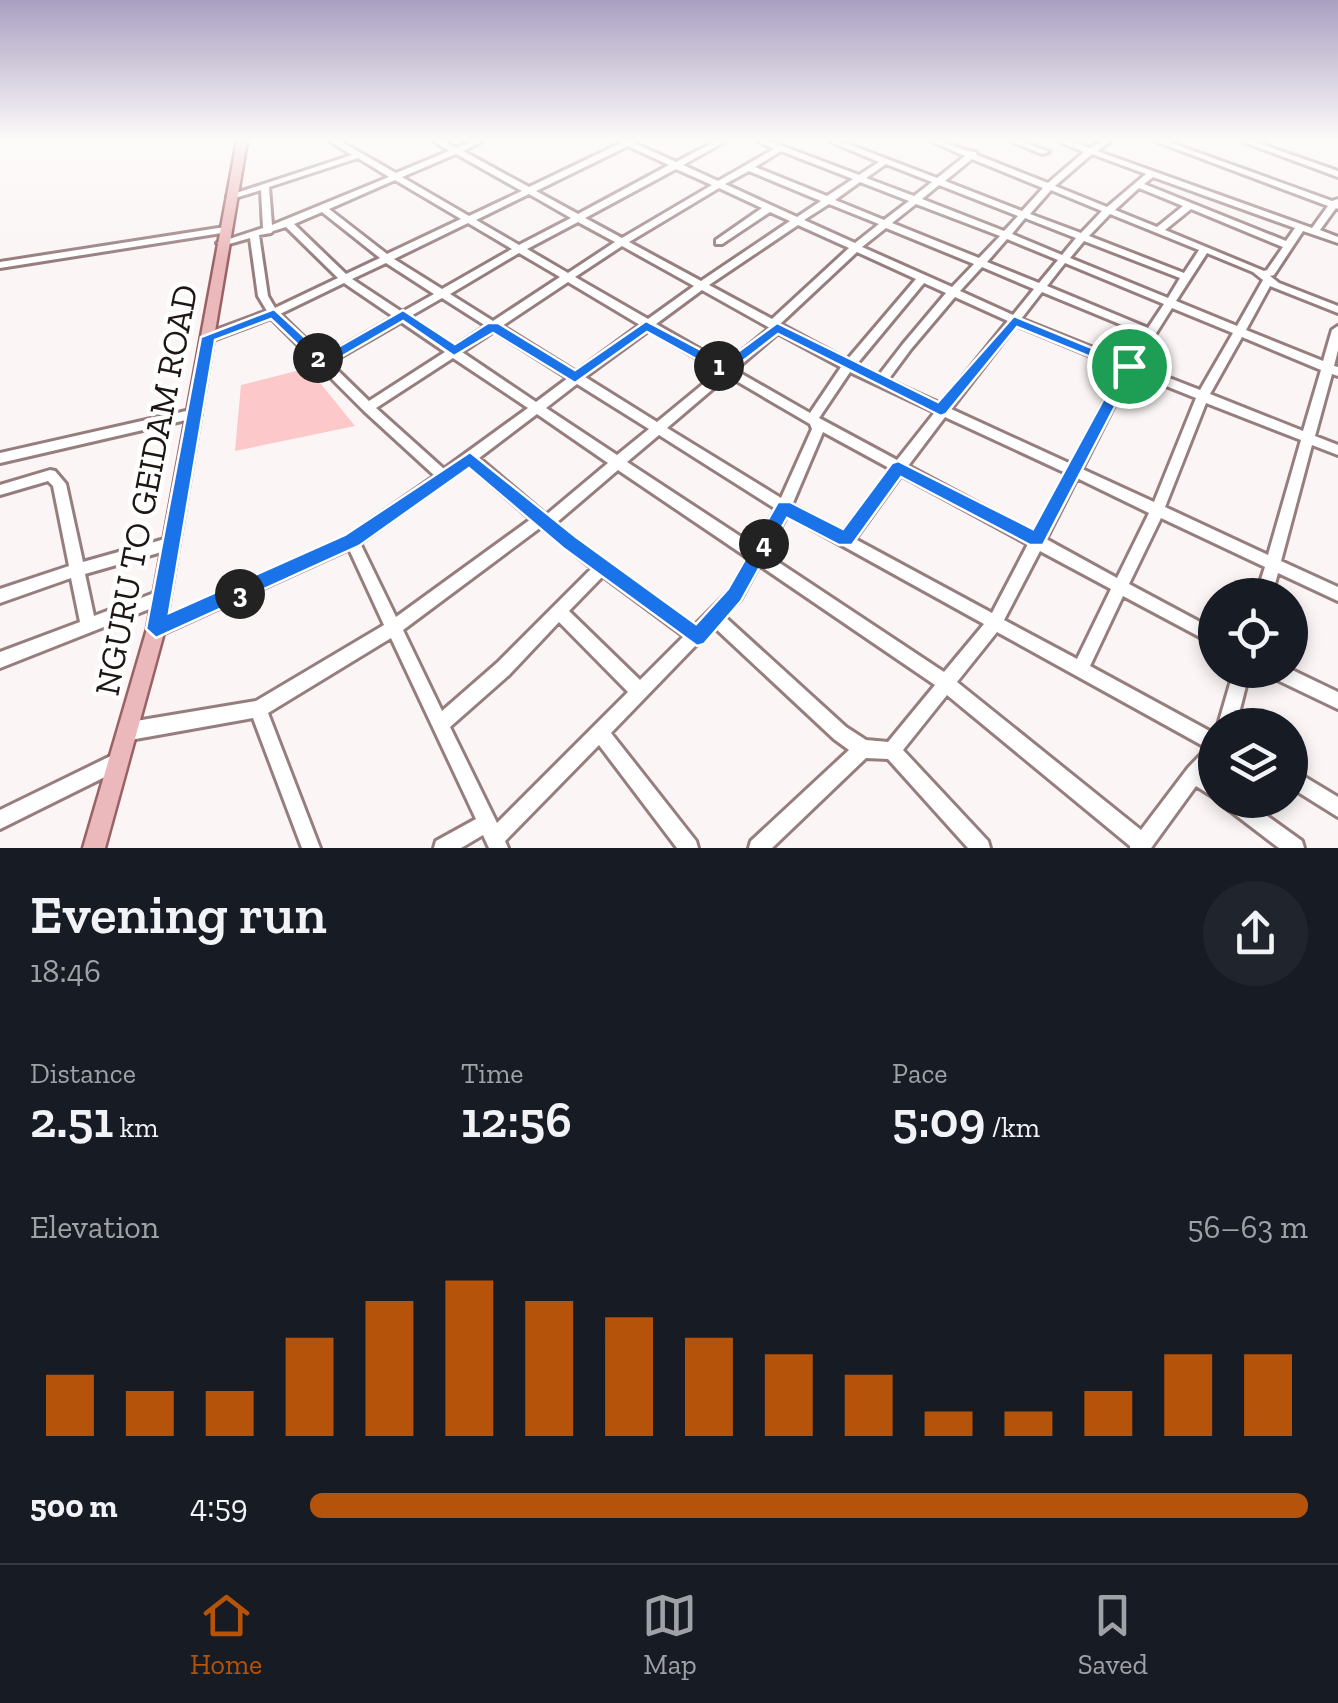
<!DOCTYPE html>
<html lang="en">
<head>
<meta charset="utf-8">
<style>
  :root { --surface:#171b24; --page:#20242c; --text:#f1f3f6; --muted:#9ea1a6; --line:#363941; --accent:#b45309 }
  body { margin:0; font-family:"Zilla Slab",serif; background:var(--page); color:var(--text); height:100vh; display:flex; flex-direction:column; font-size:38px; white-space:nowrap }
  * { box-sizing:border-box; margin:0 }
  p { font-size:32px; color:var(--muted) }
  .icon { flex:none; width:55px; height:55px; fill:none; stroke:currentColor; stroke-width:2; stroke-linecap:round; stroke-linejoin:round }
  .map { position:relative; height:848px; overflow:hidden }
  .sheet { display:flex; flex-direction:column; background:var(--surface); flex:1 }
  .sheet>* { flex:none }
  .tools { position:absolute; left:1198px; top:578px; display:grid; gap:20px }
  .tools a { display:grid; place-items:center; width:110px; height:110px; border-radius:50%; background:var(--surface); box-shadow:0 5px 15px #0003; font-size:50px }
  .pin { position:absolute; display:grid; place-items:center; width:85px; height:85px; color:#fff; margin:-42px; border:5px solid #fff; border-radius:50%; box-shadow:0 2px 10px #0007 }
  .km { position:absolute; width:50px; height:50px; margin:-25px; border-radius:50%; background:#222; color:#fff; font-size:28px; line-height:50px; text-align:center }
  .round { display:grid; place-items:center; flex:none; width:105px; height:105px; border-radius:52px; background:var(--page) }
  .summary { display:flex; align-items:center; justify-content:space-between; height:170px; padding:0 30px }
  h1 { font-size:55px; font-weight:600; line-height:75px }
  .stats { display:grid; grid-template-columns:repeat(3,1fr); gap:15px; height:170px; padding:10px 30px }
  .stats div { display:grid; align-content:center }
  .stats b { font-size:50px; font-weight:600 }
  .stats small { font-size:28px; font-weight:400 }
  .stats p { font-size:28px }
  .chart { height:280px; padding:20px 30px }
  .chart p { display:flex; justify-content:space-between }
  .chart svg { width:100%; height:180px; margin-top:10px; stroke:var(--accent); stroke-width:6 }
  ul { padding:0 30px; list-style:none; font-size:32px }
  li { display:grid; grid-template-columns:160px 120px 1fr; align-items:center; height:75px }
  li i { height:25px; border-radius:12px; background:var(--accent) }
  .tabs { display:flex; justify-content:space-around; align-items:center; height:140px; border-top:2px solid var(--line); background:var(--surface); font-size:28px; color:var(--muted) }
  .tabs a { display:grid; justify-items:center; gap:5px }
  .tabs .active { color:var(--accent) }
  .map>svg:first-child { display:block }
  .green { fill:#fcc8c9 }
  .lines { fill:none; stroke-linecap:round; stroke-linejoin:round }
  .minor-casing { stroke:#977e7e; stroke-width:6 }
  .major-casing { stroke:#9a6263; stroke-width:5 }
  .minor { fill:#fff; fill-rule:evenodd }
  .major { fill:#ebb9bb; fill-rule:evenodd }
  .route { fill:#1a73e8; stroke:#fff; stroke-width:2.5; fill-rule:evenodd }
  .labels { text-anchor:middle; stroke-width:9; stroke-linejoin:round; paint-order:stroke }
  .street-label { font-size:35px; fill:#1e1515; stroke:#fff }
</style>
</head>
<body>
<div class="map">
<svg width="1338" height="848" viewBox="0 0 1338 848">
  <rect width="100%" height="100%" fill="#fbf5f5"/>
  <path class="green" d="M308,368L355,426L235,451L241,385Z"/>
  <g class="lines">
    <defs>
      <g id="minor">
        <path d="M330,141H340L396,173L449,151L434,141H444L456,148L473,141H483L463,151L529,187L621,143L619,141H634V143L676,162L716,141H726L683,165L718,181L774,149L758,141H769L859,175L879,162L829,141H840L937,178L965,156L931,141C947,140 960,151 976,152L977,155L1048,183L1084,152L1058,141H1069L1090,148L1102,141H1111L1097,151L1312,228L1328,206L1155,141H1166L1332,201L1338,199V209L1336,208L1320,230L1338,237V243L1303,231L1274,275L1270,276L1279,283L1338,306V313L1270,286L1246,330L1323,361L1332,330L1338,326V350L1334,366L1338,367V376L1332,374L1315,436L1338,445V455L1312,445L1281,561L1338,587V601L1278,573L1272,595H1256L1265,567L1161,518L1129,584L1215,630V645L1123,596L1090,666L1215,734V765L1207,773L1215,778V798L1196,786L1151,848H1130V846L947,695L903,750L988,841L990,848H968L888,759L866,758L772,848H749L751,841L849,750L834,739L714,627L705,636L703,642L697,644L611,733L696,841L698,848H677L599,745L505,841L508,848H489L483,835L461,848H434L436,841L476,819L391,638L268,713L320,848H302L253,718L130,740L124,737L121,731L124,725L130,722L256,701L384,625L349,549L162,634L156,636L150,634L148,629L150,624L347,537L435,476L364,411L271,318L213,340H205L203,337L205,334L267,311L258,296L250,238L222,246L217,243L263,228L261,190L232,199L227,196L352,155ZM628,146L669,165L578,214L536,191ZM781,151L853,179L827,196L755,167ZM456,154L522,191L469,216L402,177ZM1092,154L1146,174L1107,207L1055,186ZM358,158L389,177L272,225L269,187ZM972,159L1043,188L1022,211L945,181ZM886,164L932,182L914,196L866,178ZM676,169L712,185L622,238L585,218ZM749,171L821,201L797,217L725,184ZM1153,177L1295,228L1286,241L1144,184ZM395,180L461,219L387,254L329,209ZM860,182L909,201L884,220L835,200ZM939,185L1018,216L1004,231L922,199ZM719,188L762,208L716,240V244H722L770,212L790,221L701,281L629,242ZM1139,188L1183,206L1157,227L1115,210ZM1051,190L1102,211L1081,233L1030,214ZM529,194L571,218L519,245L476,220ZM829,204L879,224L855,243L804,220ZM916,204L1000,236L979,258L892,223ZM1191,209L1283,247L1267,270L1264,271L1165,230ZM322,212L380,258L346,274L294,224ZM1110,214L1199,250L1184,273L1089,236ZM1025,218L1076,238L1062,255L1012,234ZM578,222L615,242L568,273L527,249ZM468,223L512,249L442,289L394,259ZM798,225L849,248L772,319L709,285ZM286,227L338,278L275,308L268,296L259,235L271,233L273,231ZM886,228L974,264L952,287L862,247ZM1007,239L1058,260L1039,283L987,262ZM1084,241L1180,278L1168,298L1070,258ZM622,246L694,286L648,319L575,277ZM857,252L916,279L847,360L780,324ZM519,253L560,277L493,321L450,294ZM1207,253L1253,272L1263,280L1237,326L1176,301ZM386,263L434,294L402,312L352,279ZM1065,263L1164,304L1148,328L1047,286ZM982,267L1034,289L1013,315L960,291ZM568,282L640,325L576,372L502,326ZM344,283L394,317L324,357L280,314ZM924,283L946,293L903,344L879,375L856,365ZM702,290L770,328L726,364L656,324ZM1042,292L1144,334L1126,361L1021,319ZM955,297L1008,321L941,404L888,380L911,349ZM442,298L486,326L454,347L409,317ZM1172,308L1233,333L1200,390L1136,365ZM401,322L445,352L369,401L330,363ZM1016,325L1122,369L1071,464L951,409ZM649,330L719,371L657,422L585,377ZM494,331L568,378L536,402L462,352ZM778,333L841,367L810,413L735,370ZM1242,337L1321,370L1303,431L1210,394ZM453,358L528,408L444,469L376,408ZM850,372L935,412L897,460L819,418ZM1131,372L1196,398L1154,502L1082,469ZM728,376L810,424L812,429L781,498L667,428ZM577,384L649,429L617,455L546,408ZM1206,403L1301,440L1268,555L1165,507ZM537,414L608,463L546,515L479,458ZM945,417L1066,473L1034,533L908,466ZM823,432L891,469L843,532L792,505ZM659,435L776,509L755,546L627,462ZM469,465L531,519L396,617L360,543ZM618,470L748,558L730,590L694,626L574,539L556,523ZM901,475L1028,544L992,613L855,539ZM1077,478L1149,513L1117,578L1046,539ZM787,515L984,624L944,672L766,554ZM541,527L592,568L497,663L442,711L403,630ZM1040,551L1111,589L1077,659L1004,620ZM759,565L935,685L888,742L866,740L846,727L724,616L740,600ZM603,576L684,636L640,680L569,611ZM559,622L628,692L497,823L450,727L509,675ZM997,632L1207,748L1188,768L1141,830L957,682Z"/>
        <path d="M1010,141H1021L1049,152L1042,154Z"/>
        <path d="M1241,141H1252L1338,171V177Z"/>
        <path d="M225,227L228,228V232L0,268V262Z"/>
        <path d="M195,409L201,414L199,417L0,463V453Z"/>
        <path d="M50,470L55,471L66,484L83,562L172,537L177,539L179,543L177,547L172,549L85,574L94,616L162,590L167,592L170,597L167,602L0,668V652L80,622L71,578L0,603V589L69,566L53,486L48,481L0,495V485Z"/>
        <path d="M1290,669L1338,692V709L1269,676L1267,670Z"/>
        <path d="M1234,670H1250L1236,725H1218Z"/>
        <path d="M119,752L125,755L128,761L125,767L0,829V810Z"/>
        <path d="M1290,768L1338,797V817L1290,787Z"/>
        <path d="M1221,800H1245L1302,841L1304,848H1279L1224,806Z"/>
      </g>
      <path id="major" d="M237,141H247L165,629L105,848H83L147,629Z"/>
    </defs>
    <use href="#minor" class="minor-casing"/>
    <use href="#major" class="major-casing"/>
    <use href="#minor" class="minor"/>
    <use href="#major" class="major"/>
  </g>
  <linearGradient id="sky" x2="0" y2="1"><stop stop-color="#a9a0c1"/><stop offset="0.54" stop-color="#fdfafa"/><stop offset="1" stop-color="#fdfafa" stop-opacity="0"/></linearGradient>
  <rect width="1338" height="259" fill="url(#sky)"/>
  <path class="route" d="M274,309L324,355L403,310L455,344L488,323H498L575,370L646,321L724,362L777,323L938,402L1014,316L1136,366L1043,545H1030L901,477L852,545H839L787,518L741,601L704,644L697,646L563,548L469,468L359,546L156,638L146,629L201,337ZM271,319L322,368L403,321L454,356L493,333L575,383L647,332L725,375L778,334L941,416L946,414L1017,327L1120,369L1033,529L898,461L892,463L843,529L790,502H778L728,589L696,624L576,537L470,452L345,535L169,613L215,340Z"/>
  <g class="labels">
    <g class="street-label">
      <text transform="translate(146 490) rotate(-79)" y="12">NGURU TO GEIDAM ROAD</text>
    </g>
  </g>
</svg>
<div class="tools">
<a><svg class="icon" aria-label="locate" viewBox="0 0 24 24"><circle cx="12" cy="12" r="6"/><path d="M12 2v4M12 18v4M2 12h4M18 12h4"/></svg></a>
<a><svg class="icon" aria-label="layers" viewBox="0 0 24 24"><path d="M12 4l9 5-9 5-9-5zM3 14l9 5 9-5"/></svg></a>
</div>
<div class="pin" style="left:1129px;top:366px;background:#1e9e55"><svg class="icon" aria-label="arrive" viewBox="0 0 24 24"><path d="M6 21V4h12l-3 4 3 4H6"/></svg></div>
<b class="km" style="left:719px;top:366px">1</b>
<b class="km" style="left:318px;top:358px">2</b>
<b class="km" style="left:240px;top:594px">3</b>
<b class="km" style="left:764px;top:544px">4</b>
</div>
<section class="sheet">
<div class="summary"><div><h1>Evening run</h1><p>18:46</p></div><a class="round"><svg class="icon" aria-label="share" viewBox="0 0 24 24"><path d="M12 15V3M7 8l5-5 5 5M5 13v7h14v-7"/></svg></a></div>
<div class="stats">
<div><p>Distance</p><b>2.51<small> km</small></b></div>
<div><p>Time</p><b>12:56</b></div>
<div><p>Pace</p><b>5:09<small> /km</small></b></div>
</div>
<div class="chart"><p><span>Elevation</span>56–63 m</p>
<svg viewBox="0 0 160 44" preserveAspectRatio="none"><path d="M5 44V29M15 44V33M25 44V33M35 44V20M45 44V11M55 44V6M65 44V11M75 44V15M85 44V20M95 44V24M105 44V29M115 44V38M125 44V38M135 44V33M145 44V24M155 44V24"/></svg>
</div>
<ul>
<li><b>500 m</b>4:59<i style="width:100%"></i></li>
</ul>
</section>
<nav class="tabs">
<a class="active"><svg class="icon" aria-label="home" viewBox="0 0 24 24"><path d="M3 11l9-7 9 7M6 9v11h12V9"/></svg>Home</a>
<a><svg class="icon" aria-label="map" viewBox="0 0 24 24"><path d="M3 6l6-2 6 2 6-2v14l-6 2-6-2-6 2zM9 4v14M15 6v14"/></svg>Map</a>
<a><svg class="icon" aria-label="saved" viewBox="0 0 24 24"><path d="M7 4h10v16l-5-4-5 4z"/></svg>Saved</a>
</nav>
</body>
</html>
